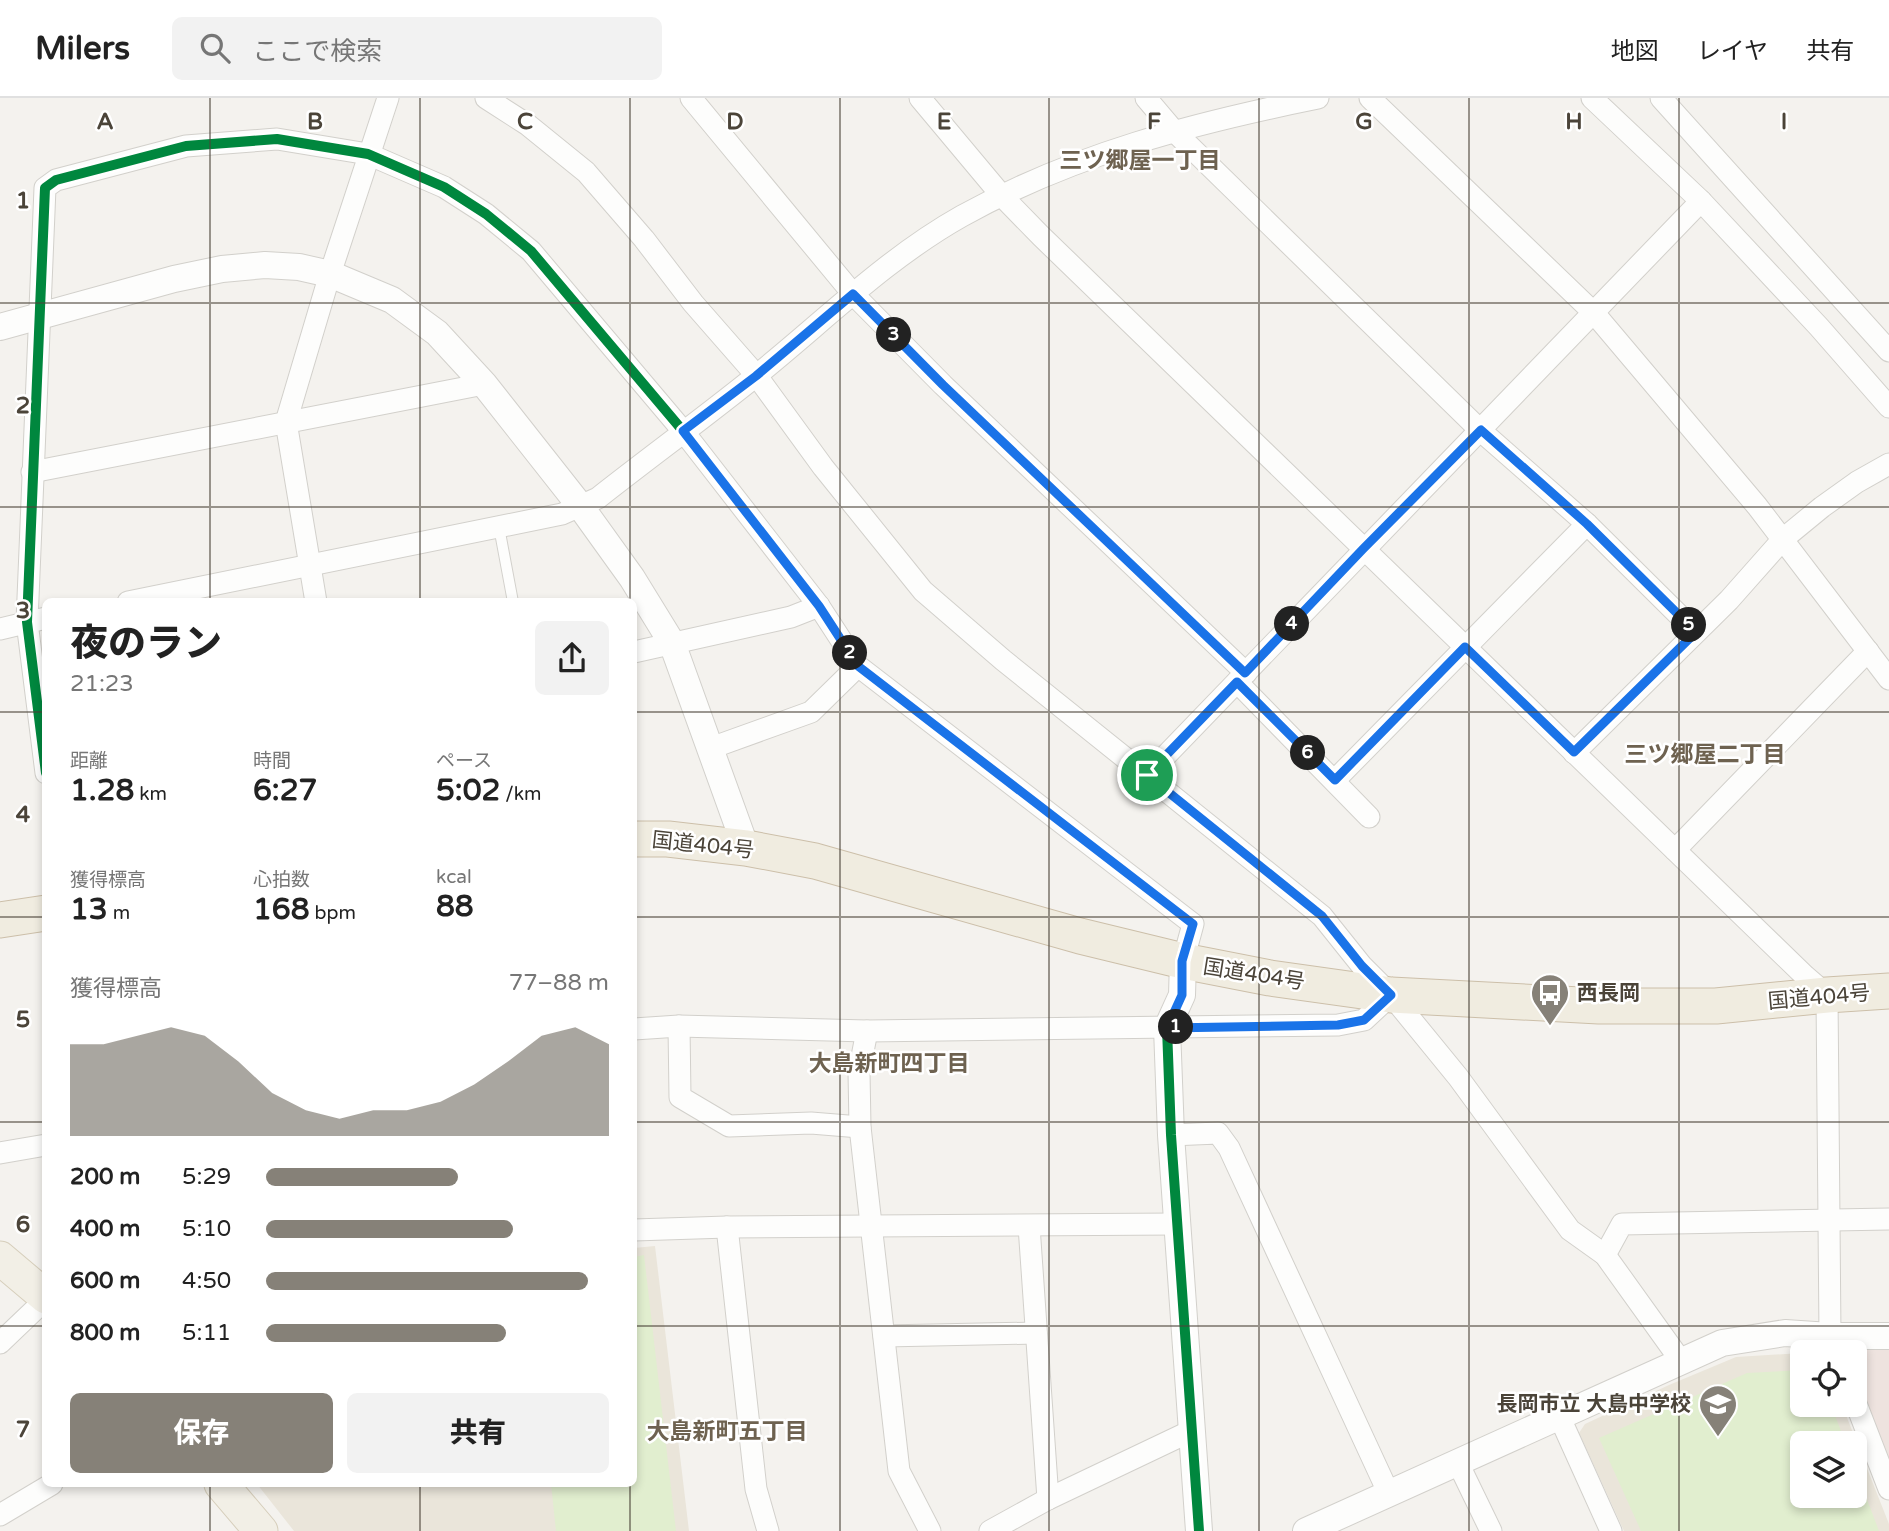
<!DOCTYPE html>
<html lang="ja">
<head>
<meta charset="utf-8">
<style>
  :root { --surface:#fff; --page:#f2f2f2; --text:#222; --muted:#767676; --line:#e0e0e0; --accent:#868178 }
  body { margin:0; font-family:"Varela Round","Noto Sans JP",sans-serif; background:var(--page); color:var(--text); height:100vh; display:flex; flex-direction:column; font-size:26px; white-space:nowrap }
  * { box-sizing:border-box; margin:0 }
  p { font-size:23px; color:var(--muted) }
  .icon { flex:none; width:38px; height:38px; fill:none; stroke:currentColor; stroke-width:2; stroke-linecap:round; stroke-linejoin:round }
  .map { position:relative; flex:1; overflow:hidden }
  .details { position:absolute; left:42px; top:500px; width:595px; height:889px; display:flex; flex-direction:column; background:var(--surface); border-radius:10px; box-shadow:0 4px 10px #0003 }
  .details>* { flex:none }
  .buttons { position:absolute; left:1790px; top:1242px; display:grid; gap:14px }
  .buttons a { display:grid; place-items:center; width:77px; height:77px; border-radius:10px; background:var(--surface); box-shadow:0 4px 10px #0003; font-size:35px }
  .pin { position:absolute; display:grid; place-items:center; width:60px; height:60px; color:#fff; margin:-30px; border:4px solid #fff; border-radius:50%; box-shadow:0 2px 7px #0007 }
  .km { position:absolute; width:35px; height:35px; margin:-18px; border-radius:50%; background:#222; color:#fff; font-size:19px; line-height:35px; text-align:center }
  .round { display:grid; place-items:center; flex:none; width:74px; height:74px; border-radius:10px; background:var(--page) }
  .head { display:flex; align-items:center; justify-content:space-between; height:119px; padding:0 28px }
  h1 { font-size:38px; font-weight:800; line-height:52px }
  .figures { display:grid; grid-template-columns:repeat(3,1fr); gap:10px; height:119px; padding:7px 28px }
  .figures div { display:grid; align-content:center }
  .figures b { font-size:30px; font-weight:800 }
  .figures small { font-size:19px; font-weight:400 }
  .figures p { font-size:19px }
  .chart { height:196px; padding:14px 28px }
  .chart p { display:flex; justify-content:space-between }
  .chart svg { width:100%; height:126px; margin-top:7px; fill:var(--accent); opacity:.7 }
  .action { display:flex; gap:14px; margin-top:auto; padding:14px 28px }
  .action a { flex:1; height:80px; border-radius:10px; background:var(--accent); color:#fff; font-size:28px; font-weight:800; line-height:80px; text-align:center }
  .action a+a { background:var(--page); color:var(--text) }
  ul { padding:0 28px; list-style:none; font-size:23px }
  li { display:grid; grid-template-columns:112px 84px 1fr; align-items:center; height:52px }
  li i { height:18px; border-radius:9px; background:var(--accent) }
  header { display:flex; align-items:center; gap:42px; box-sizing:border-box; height:98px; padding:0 35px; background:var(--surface); border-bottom:2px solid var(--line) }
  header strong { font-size:33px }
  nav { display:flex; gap:38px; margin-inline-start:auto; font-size:24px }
  .search { width:490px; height:63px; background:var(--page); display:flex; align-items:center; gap:18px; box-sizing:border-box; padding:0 24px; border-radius:10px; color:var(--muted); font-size:26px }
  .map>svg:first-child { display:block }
  .education { fill:#eae5da; fill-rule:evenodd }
  .medical { fill:#eee3df }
  .grass { fill:#e1eecf }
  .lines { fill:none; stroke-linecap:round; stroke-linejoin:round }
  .service-casing { stroke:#d2d0cb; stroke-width:12 }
  .minor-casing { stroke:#d2d0cb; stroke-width:23 }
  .tertiary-casing { stroke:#d2d0cb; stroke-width:28 }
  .primary-casing { stroke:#d6cebb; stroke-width:35 }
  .trunk-casing { stroke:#ccbfa9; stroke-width:37 }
  .service { stroke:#fdfdfc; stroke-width:10 }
  .minor { stroke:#fdfdfc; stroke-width:21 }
  .tertiary { stroke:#fdfdfc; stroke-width:26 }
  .primary { stroke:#f2efe6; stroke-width:33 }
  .trunk { stroke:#f0ece0; stroke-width:35 }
  .cycleway-casing { stroke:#fff; stroke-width:15 }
  .cycleway { stroke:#00873e; stroke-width:10 }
  .route-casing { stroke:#fff; stroke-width:14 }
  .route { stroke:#1a73e8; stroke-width:9 }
  .grid { fill:none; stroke:#4b4439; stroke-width:2; stroke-opacity:0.55 }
  .labels { text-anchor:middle; stroke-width:5; stroke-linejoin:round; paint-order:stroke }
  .street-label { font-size:21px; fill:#4b4439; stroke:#fff }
  .poi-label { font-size:21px; font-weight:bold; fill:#4b4439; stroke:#fff; text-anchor:start }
  .neighbourhood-label { font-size:23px; font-weight:bold; fill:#6e6250; stroke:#fff }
  .grid-label { font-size:23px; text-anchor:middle; font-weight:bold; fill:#4b4439; stroke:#fff; stroke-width:5; stroke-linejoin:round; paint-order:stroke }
</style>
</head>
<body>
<header>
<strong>Milers</strong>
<div class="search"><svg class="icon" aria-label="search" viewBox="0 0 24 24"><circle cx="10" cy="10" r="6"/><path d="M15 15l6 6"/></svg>ここで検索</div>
<nav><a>地図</a><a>レイヤ</a><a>共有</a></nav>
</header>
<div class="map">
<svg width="1889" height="1433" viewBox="0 0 1889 1433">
  <rect width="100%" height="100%" fill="#f4f2ee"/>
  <g class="education">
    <path d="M655,1148L689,1433H294L257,1386H634V1150Z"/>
    <path d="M1802,1255V1307H1842L1889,1426V1433H1624L1579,1335L1585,1326L1669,1287L1736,1259ZM1802,1346H1855V1398H1802Z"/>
  </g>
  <path class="medical" d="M1855,1247H1889V1370L1855,1280V1255H1850Z"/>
  <g class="grass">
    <path d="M644,1157L676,1433H556L551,1386H634V1159Z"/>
    <path d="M1802,1272V1307H1831L1846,1346H1802V1398H1855V1370L1879,1433H1641L1599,1340L1747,1275Z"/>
  </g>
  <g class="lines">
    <defs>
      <path id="service" d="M499,429L513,504"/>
      <g id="minor">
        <path d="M486,0L528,27L586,74L644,141L693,205L756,277L823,369L923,493L1003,562L1322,818L1362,868L1391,897L1458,979L1570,1132L1605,1157L1681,1263"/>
        <path d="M691,0L853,196L943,287L1246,575"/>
        <path d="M920,0L1002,98L1041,138L1805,878L1827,897L1830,1238L1836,1255"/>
        <path d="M1146,0L1174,33L1481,333L1587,426L1696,534"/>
        <path d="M1370,0L1594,215L1757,408L1889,581"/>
        <path d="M1592,0L1701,103L1819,229L1889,309"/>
        <path d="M1661,0L1889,253"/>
        <path d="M32,374L484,286"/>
        <path d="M128,504L562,416L598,400C650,359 705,319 757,277C824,223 887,160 962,118C1074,56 1194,25 1318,0"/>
        <path d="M316,504L286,324L330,176L388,0"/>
        <path d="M0,531L46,520"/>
        <path d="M634,554L791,519L819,508"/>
        <path d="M1237,584L1369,719"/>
        <path d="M711,650L811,614L858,568"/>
        <path d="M1574,655L1729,502L1783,441L1822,409L1857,384L1889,366"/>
        <path d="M46,675L27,524L45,90L56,82L186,48L277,41L368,56L444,89L486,116L531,153L683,333L819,508L858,568L1193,826L1183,863"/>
        <path d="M1147,677L1701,103"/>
        <path d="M1335,682L1587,426"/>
        <path d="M1675,752L1868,553"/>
        <path d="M679,928L680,999L729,1028L811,1025L860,1029"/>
        <path d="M634,931L679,928L867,933L1338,927L1364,922L1391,897"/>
        <path d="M867,933L859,974L860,1029L899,1373L930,1433"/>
        <path d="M1171,1037L1218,1035L1229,1050L1389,1396"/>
        <path d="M0,1055L46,1047"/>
        <path d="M1029,1128L1048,1401"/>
        <path d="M727,1129L756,1391L768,1433"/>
        <path d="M634,1132L727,1129L1177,1126"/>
        <path d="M1605,1157L1622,1126L1889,1121"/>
        <path d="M884,1238L1036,1235"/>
        <path d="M0,1245L46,1201"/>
        <path d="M1855,1303L1889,1391"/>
        <path d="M1560,1320L1611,1433"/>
        <path d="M1458,1365L1491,1433"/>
        <path d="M0,1417L52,1386"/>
        <path d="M990,1433L1048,1401L1193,1332"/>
      </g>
      <g id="tertiary">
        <path d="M0,229L174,181L222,171L265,167L299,169L330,176L392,202L437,235L484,286L581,409L632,480L672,545L746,750"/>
        <path d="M1183,863L1182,897L1167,930L1171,1037L1199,1433"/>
        <path d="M1306,1433L1722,1245L1785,1235L1830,1238H1889"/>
      </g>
      <g id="primary">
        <path d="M0,1160L46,1199"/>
        <path d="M221,1386L261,1433"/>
      </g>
      <g id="trunk">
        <path d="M634,741H668L746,750L815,763L1080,838L1183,863L1270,880L1391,897L1599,908H1716L1827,897L1889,893"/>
        <path d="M0,822L46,815"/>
      </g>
    </defs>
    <use href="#service" class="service-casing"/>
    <use href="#minor" class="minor-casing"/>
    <use href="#tertiary" class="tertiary-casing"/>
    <use href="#primary" class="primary-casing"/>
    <use href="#trunk" class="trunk-casing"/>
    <use href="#service" class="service"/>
    <use href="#minor" class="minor"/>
    <use href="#tertiary" class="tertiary"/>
    <use href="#primary" class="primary"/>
    <use href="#trunk" class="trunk"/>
    <defs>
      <path id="cycleway" d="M46,675L27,524L45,90L56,82L186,48L277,41L368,56L444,89L486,116L531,153L683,333L819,508L858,568L1193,826L1183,863L1182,897L1167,930L1171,1037L1199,1433"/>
    </defs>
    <use href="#cycleway" class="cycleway-casing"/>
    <use href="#cycleway" class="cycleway"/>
  </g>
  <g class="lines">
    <defs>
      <path id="route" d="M853,196L943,287L1245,575L1363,451L1481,332L1587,426L1696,534L1574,654L1465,549L1335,682L1237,584L1147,677L1322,818L1362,868L1391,897L1364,922L1338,927L1167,930L1182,897V863L1193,826L858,568L819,508L683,333L756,278Z"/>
    </defs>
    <use href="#route" class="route-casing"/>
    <use href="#route" class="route"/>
  </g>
  <path class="grid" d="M210,0V504M420,0V504M630,0V504M840,0V1433M1049,0V1433M1259,0V1433M1469,0V1433M1679,0V1433M0,205H1889M0,409H1889M0,614H46M634,614H1889M0,819H46M634,819H1889M0,1024H46M634,1024H1889M0,1228H46M634,1228H1889M210,1386V1433M420,1386V1433M630,1386V1433"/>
  <defs>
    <symbol id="bus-pin" viewBox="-11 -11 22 30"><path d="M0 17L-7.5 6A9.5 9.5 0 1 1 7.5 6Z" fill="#868178" stroke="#fff"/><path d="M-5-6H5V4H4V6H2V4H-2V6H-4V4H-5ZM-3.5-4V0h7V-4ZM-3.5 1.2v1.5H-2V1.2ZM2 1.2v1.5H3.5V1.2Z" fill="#fff"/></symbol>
    <symbol id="school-pin" viewBox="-11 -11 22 30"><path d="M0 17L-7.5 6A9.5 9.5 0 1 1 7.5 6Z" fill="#868178" stroke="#fff"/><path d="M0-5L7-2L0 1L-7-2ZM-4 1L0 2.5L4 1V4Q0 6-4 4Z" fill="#fff"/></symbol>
  </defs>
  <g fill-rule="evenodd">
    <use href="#bus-pin" x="1528" y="873" width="44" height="60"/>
    <use href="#school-pin" x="1696" y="1284" width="44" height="60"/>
  </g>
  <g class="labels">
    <g class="street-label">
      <text transform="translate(703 747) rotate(6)" y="7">国道404号</text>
      <text transform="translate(1254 876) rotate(9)" y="7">国道404号</text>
      <text transform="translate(1819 899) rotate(-5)" y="7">国道404号</text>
    </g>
    <g class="poi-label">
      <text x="1577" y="902">西長岡</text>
      <text x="1691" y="1313" text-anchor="end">長岡市立 大島中学校</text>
    </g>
    <g class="neighbourhood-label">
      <text x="1140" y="70">三ツ郷屋一丁目</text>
      <text x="1705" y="664">三ツ郷屋二丁目</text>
      <text x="889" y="973">大島新町四丁目</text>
      <text x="727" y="1341">大島新町五丁目</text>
    </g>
  </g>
  <g class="grid-label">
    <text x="105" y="31">A</text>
    <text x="315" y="31">B</text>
    <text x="525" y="31">C</text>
    <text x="735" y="31">D</text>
    <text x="944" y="31">E</text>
    <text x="1154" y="31">F</text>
    <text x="1364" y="31">G</text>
    <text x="1574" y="31">H</text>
    <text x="1784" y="31">I</text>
    <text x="23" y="110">1</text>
    <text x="23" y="315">2</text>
    <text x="23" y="520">3</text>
    <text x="23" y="724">4</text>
    <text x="23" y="929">5</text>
    <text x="23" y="1134">6</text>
    <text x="23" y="1339">7</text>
  </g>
</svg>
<div class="buttons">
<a><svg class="icon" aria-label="locate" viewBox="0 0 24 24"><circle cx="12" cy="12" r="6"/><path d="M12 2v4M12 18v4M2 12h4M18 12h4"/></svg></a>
<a><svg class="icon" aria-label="layers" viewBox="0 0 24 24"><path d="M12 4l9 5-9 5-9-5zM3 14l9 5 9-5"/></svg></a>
</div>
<div class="pin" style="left:1147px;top:677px;background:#1e9e55"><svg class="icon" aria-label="arrive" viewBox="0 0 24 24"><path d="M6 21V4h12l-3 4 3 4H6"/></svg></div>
<b class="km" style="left:1176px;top:929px">1</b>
<b class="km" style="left:850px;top:555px">2</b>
<b class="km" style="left:894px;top:237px">3</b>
<b class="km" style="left:1292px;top:526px">4</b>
<b class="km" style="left:1689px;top:527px">5</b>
<b class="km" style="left:1308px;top:655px">6</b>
<section class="details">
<div class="head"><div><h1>夜のラン</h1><p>21:23</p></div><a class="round"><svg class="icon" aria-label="share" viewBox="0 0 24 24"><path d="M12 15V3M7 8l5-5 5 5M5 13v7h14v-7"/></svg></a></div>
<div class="figures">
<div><p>距離</p><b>1.28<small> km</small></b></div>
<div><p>時間</p><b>6:27</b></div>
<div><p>ペース</p><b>5:02<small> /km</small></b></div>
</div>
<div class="figures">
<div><p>獲得標高</p><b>13<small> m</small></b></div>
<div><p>心拍数</p><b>168<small> bpm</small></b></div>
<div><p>kcal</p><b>88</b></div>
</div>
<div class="chart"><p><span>獲得標高</span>77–88 m</p>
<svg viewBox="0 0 160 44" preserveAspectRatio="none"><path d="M0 44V12L10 12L20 9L30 6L40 9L50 18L60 29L70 35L80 38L90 35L100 35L110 32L120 26L130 18L140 9L150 6L160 12V44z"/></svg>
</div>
<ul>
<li><b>200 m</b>5:29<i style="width:56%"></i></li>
<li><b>400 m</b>5:10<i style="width:72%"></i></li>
<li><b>600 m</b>4:50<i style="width:94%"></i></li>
<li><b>800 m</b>5:11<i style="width:70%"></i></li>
</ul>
<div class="action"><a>保存</a><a>共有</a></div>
</section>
</div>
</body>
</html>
